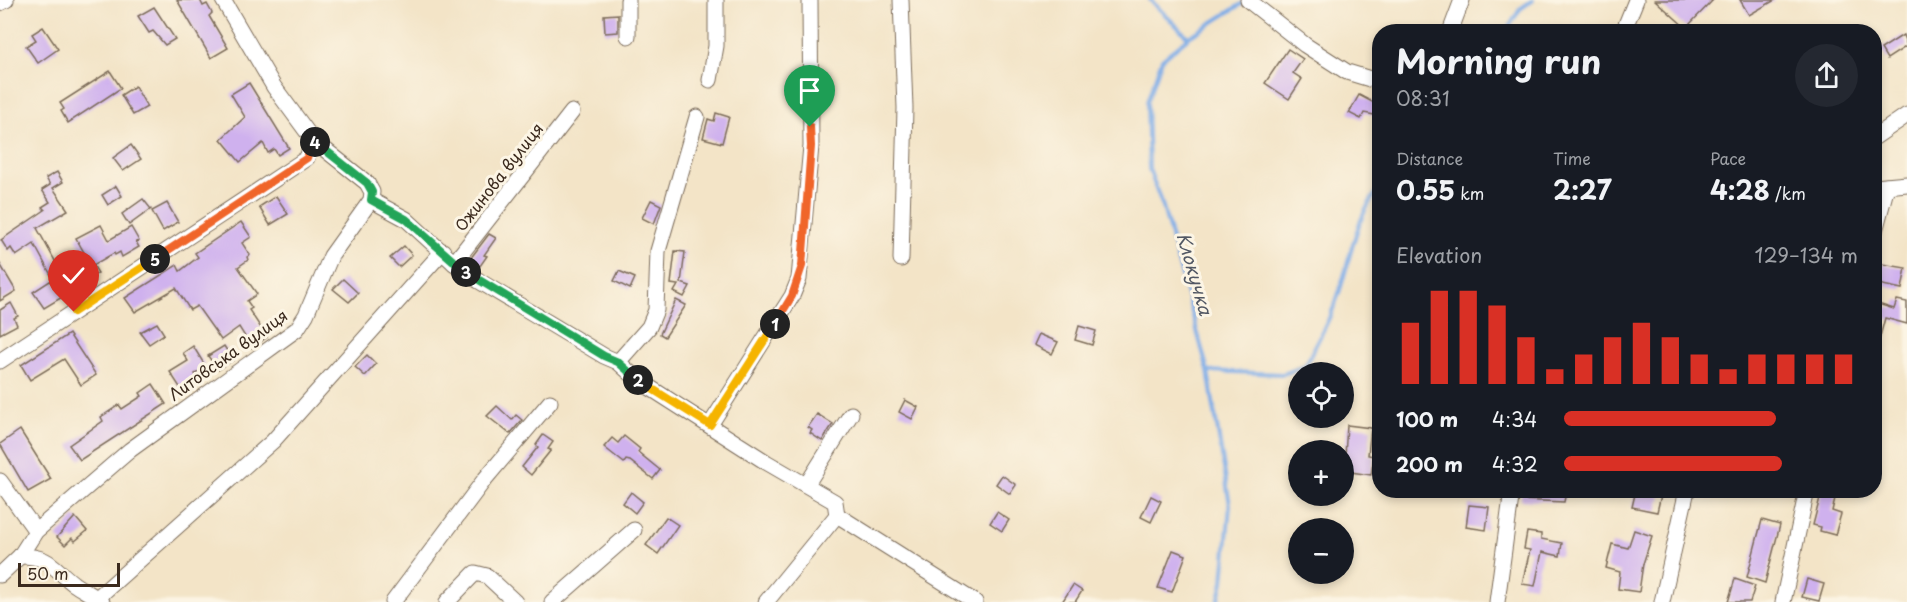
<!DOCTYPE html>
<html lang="en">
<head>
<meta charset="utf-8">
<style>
  :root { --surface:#171b24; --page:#242831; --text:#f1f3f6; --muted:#9ea1a6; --accent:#d93025 }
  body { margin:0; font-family:"Playpen Sans",sans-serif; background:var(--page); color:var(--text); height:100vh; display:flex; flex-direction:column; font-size:22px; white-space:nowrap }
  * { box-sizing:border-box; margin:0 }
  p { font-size:20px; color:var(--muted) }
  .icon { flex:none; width:33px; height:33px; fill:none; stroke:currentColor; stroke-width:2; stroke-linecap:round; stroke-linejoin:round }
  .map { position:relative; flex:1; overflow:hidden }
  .side { position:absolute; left:1372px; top:24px; width:510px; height:474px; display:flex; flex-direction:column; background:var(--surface); border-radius:24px; box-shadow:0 3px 9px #0003 }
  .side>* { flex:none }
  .tools { position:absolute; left:1288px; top:362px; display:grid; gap:12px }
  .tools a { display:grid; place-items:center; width:66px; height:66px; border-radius:50%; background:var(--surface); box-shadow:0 3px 9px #0003; font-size:30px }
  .scale { position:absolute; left:18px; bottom:15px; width:102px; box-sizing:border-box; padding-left:6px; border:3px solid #3b2a1e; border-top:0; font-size:16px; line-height:21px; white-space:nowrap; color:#3b2a1e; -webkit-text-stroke:4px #fcf5e5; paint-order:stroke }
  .pin { position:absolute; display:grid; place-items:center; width:51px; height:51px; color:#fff; margin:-62px -26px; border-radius:50% 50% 50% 0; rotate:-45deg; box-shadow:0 0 6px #0007 }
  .pin .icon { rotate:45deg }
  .km { position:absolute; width:30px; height:30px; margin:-15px; border-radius:50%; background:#222; color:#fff; font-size:16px; line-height:30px; text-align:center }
  .round { display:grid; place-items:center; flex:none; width:63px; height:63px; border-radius:32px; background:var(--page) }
  .overview { display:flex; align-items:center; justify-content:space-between; height:102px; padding:0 24px }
  h1 { font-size:33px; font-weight:700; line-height:45px }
  .metrics { display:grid; grid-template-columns:repeat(3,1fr); gap:9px; height:102px; padding:6px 24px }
  .metrics div { display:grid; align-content:center }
  .metrics b { font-size:26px; font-weight:700 }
  .metrics small { font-size:16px; font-weight:400 }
  .metrics p { font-size:16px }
  .chart { height:168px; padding:12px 24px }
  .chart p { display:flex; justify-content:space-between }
  .chart svg { width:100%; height:108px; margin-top:6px; stroke:var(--accent); stroke-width:6 }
  ul { padding:0 24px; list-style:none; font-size:20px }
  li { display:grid; grid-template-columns:96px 72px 1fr; align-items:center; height:45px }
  li i { height:15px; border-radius:8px; background:var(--accent) }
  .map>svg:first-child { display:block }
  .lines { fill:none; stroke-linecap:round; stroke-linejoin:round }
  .stream { stroke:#7dace7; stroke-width:4 }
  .building { fill:#cfb1ee }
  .minor-casing { stroke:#7b6b59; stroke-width:17 }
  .minor { stroke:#fff; stroke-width:15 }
  .split-1-casing { stroke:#fff; stroke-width:12 }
  .split-2-casing { stroke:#fff; stroke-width:12 }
  .split-3-casing { stroke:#fff; stroke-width:12 }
  .split-4-casing { stroke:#fff; stroke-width:12 }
  .split-5-casing { stroke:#fff; stroke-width:12 }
  .split-6-casing { stroke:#fff; stroke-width:12 }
  .split-1 { stroke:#f0652b; stroke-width:8 }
  .split-2 { stroke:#f5b400; stroke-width:8 }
  .split-3 { stroke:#22a559; stroke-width:8 }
  .split-4 { stroke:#22a559; stroke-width:8 }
  .split-5 { stroke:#f0652b; stroke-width:8 }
  .split-6 { stroke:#f5b400; stroke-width:8 }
  .labels { text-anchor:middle; stroke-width:6; stroke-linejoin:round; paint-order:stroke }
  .street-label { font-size:16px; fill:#3b2a1e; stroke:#fcf5e5 }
  .water-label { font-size:18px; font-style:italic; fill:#525864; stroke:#fcf5e5 }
</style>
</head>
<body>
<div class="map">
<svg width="1907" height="602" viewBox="0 0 1907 602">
  <rect width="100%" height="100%" fill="#fcf5e5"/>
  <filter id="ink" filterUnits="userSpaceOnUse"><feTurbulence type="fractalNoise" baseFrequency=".0167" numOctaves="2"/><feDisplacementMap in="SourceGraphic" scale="12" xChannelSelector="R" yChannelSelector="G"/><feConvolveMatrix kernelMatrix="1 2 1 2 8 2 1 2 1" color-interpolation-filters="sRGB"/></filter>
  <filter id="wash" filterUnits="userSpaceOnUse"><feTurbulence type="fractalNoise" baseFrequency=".008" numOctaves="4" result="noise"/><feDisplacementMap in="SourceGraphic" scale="24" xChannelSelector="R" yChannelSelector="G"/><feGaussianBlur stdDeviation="1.35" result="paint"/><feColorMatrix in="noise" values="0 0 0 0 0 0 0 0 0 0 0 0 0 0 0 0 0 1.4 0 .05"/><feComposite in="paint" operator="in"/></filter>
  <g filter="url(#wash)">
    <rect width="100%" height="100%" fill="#f3e4c7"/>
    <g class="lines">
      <g class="stream">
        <path d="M1150,0L1188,37"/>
        <path d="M1506,32L1520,9L1533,0"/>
        <path d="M1208,371L1283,374L1305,366C1315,346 1327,325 1335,304C1350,266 1353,219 1380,188"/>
        <path d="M1218,602L1223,582L1230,505L1208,371L1163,207L1149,169L1147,102L1162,59L1189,37L1245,2"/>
      </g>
    </g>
    <g id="blocks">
      <g class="building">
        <path d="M177,0H200L203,6L207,4L212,13L209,16L228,48L211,58Z"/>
        <path d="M1655,0H1713L1686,28Z"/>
        <path d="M1740,0H1775L1749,15Z"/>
        <path d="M154,7L175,39L165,45L153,31L149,33L138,16Z"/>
        <path d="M618,14V32L605,33L604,15Z"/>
        <path d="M43,27L58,49L38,63L26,46L36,40L32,34Z"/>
        <path d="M1903,35L1907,46L1887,59L1881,49Z"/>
        <path d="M1288,49L1303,59L1293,73L1302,79L1289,99L1265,83Z"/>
        <path d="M110,71L121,88L68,123L61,111L64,109L60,103Z"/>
        <path d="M249,83L289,148L278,155L274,149L268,153L263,143L240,162L221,139L245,117L231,94Z"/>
        <path d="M135,86L147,107L133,115L121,95Z"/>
        <path d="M1359,95L1380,106V116L1364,113L1361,119L1349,113Z"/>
        <path d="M716,113L729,117L722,143L703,138L708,119L714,121Z"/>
        <path d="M131,145L141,159L123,171L113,158Z"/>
        <path d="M57,172L63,182L53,188L68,210L37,228L60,270L51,275L34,244L16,256L11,248L8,251L1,240L45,210L42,207L50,202L42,190L50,185L46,178Z"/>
        <path d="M116,186L122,196L108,205L102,195Z"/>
        <path d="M276,196L288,214L270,225L259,207Z"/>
        <path d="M143,199L151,209L129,225L122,214Z"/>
        <path d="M651,200L661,205L654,224L642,218Z"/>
        <path d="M167,203L178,222L163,231L152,211Z"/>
        <path d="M241,222L251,237L242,243L250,255L247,257L248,260L238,267L257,294L247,301L252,308L249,310L267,337L252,348L239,327L221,340L197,306L190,310L176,288L135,312L125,298L177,265L180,271L198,257L195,253Z"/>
        <path d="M101,225L109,240L131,227L139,241L136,242L139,247L122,257L120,252L115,255L114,253L93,265L98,273L82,283L70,265L86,256L76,238Z"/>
        <path d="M489,234L496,238L484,255L487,256L480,266L470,259Z"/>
        <path d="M404,246L412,255L399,267L390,258Z"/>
        <path d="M675,251L685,252L681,283L690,286L684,297L674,292L678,285L671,284Z"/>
        <path d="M0,264L16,291L0,301Z"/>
        <path d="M1882,264L1906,268L1902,289L1878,284Z"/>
        <path d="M619,271L635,278L630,289L614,281Z"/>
        <path d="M53,279L64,296L44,308L33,292Z"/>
        <path d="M343,279L358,293L349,302L333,289Z"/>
        <path d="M676,300L686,305L665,337L660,334Z"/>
        <path d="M1897,300L1907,302V324L1885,318L1878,344H1875V303L1894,309Z"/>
        <path d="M11,303L18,316L14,318L17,325L0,334V310Z"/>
        <path d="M157,323L164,334L149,344L140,332Z"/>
        <path d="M1079,326L1096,331L1092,345L1075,340Z"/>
        <path d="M69,334L96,375L81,385L64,359L30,380L21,365Z"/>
        <path d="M1039,334L1058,342L1052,354L1034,345Z"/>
        <path d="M193,346L206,367L195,374L200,381L183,392L170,372L188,361L183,353Z"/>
        <path d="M224,346L233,360L218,370L208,356Z"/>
        <path d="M367,355L376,364L365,376L355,367Z"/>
        <path d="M153,384L166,404L80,460L69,445L103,421L101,417L119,405L122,409L142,396L140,393Z"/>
        <path d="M905,400L918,407L912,419L899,412Z"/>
        <path d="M497,406L512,420L516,415L522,420L510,434L487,416Z"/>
        <path d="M817,414L833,424L822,441L810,433L812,430L808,427Z"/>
        <path d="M1347,425L1371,428L1368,455L1374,456L1371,475L1344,471Z"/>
        <path d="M20,430L51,479L28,492L0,444Z"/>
        <path d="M543,435L553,442L548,449L551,450L531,475L522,467L538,447L536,445Z"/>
        <path d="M624,436L640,449L638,452L660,470L653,479L630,461L626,460L624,463L604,447L612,438L618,443Z"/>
        <path d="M1002,475L1016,485L1010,494L996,484Z"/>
        <path d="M1522,490H1559L1566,492L1564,502L1521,500Z"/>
        <path d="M1636,490L1661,495L1657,512L1632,507Z"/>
        <path d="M1822,490H1837L1832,511L1841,514L1835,535L1820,531L1821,527L1813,525Z"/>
        <path d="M631,492L643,502L635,513L623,503Z"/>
        <path d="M1151,496L1161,501L1151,522L1141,517Z"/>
        <path d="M1469,505L1489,507L1486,530L1466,527Z"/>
        <path d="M997,512L1009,520L1002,531L990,523Z"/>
        <path d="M75,517L87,531L75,541L72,538L65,545L57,537Z"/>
        <path d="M666,517L678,525L658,554L646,545Z"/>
        <path d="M1762,520L1780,525L1765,583L1747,577Z"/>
        <path d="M1634,530L1652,536L1643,564L1639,592L1618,589L1620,572L1606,568L1612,544L1628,548Z"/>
        <path d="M1527,532L1541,534V539L1562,543L1560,556L1542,552L1535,586L1522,584L1530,550L1524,549Z"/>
        <path d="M1173,550L1186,555L1172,592L1158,588Z"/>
        <path d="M1735,579L1755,586L1750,602H1728Z"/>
        <path d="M1807,579L1824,584L1819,601L1802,597Z"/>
        <path d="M1073,585L1082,591L1075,602H1062Z"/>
      </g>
    </g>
  </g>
  <g filter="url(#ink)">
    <use href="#blocks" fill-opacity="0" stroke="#7b6b59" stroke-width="1.5"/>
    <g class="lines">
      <defs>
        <g id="minor">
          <path d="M628,0V36"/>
          <path d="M901,0L905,108L901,259"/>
          <path d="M1248,0L1305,45L1347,72L1380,82"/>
          <path d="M0,3L6,0"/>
          <path d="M1450,32L1462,0"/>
          <path d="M1623,32L1636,0"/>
          <path d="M710,80L716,46V0"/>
          <path d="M1875,137L1907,115"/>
          <path d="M1875,187L1907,184"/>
          <path d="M371,200L406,219L454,263L479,281L604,356L618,362L638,380L766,462L835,502L837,515L766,602"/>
          <path d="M1875,231L1887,186"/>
          <path d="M454,263L572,112"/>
          <path d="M0,361L298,164L307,158L313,140"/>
          <path d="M618,362L649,327L656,310L658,251L697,117"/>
          <path d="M710,425L792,296L799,279L811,146L810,0"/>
          <path d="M0,481L36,531"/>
          <path d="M807,484L851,414"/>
          <path d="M837,515L975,602"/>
          <path d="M20,556C50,556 52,567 74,584C83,590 93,595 102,602"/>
          <path d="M0,575L20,556L36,531L130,450L297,329L306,315L331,256L371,200L372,192L367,183L313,140L274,87L223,0"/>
          <path d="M97,598L273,441L443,251"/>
          <path d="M393,602L485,479L550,402"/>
          <path d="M447,602L475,573L487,576L515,602"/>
          <path d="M552,602L634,530"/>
          <path d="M1497,602L1512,490"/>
          <path d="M1662,602L1687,490"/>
          <path d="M1783,602L1807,490"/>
        </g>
      </defs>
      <use href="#minor" class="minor-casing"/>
      <use href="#minor" class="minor"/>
    </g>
  </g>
  <g class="lines" filter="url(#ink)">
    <defs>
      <path id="split-1" d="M775,324L792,296L802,266L811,146L810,127"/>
      <path id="split-2" d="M638,380L710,425L775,324"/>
      <path id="split-3" d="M466,272L604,356L618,362L638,380"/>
      <path id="split-4" d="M315,142L367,183L372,192L371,200L406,219L466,272"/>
      <path id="split-5" d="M155,259L307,158L313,140L315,142"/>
      <path id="split-6" d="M74,312L155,259"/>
    </defs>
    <use href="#split-1" class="split-1-casing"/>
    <use href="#split-2" class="split-2-casing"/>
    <use href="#split-3" class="split-3-casing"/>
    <use href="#split-4" class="split-4-casing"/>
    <use href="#split-5" class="split-5-casing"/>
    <use href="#split-6" class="split-6-casing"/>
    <use href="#split-1" class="split-1"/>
    <use href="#split-2" class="split-2"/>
    <use href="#split-3" class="split-3"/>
    <use href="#split-4" class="split-4"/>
    <use href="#split-5" class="split-5"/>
    <use href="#split-6" class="split-6"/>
  </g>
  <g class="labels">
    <g class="street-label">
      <text transform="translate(499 177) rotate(-52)" y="6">Ожинова вулиця</text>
      <text transform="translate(228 355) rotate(-36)" y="6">Литовська вулиця</text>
    </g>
    <g class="water-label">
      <text transform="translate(1194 274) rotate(74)" y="6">Клокучка</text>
    </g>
  </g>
</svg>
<div class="tools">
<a><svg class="icon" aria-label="locate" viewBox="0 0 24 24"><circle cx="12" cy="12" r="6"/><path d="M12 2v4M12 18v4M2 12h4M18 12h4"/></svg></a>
<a>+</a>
<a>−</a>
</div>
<div class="scale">50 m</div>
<div class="pin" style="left:810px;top:127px;background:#1e9e55"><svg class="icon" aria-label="arrive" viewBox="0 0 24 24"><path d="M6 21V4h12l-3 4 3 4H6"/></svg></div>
<div class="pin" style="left:74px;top:312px;background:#d93025"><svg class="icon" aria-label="check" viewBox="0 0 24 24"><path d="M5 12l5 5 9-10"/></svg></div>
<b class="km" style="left:775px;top:324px">1</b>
<b class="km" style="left:638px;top:380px">2</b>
<b class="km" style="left:466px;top:272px">3</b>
<b class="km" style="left:315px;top:142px">4</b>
<b class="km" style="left:155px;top:259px">5</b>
<section class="side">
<div class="overview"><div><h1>Morning run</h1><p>08:31</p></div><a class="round"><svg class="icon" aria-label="share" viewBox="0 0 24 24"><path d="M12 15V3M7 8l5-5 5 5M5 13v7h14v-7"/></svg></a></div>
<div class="metrics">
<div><p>Distance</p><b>0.55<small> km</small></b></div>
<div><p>Time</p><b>2:27</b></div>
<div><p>Pace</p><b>4:28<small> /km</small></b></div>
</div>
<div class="chart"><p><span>Elevation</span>129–134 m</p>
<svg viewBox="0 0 160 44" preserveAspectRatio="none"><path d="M5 44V19M15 44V6M25 44V6M35 44V12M45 44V25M55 44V38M65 44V32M75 44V25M85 44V19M95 44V25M105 44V32M115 44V38M125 44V32M135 44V32M145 44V32M155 44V32"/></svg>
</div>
<ul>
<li><b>100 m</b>4:34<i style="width:72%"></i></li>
<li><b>200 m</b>4:32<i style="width:74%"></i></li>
</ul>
</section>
</div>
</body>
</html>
